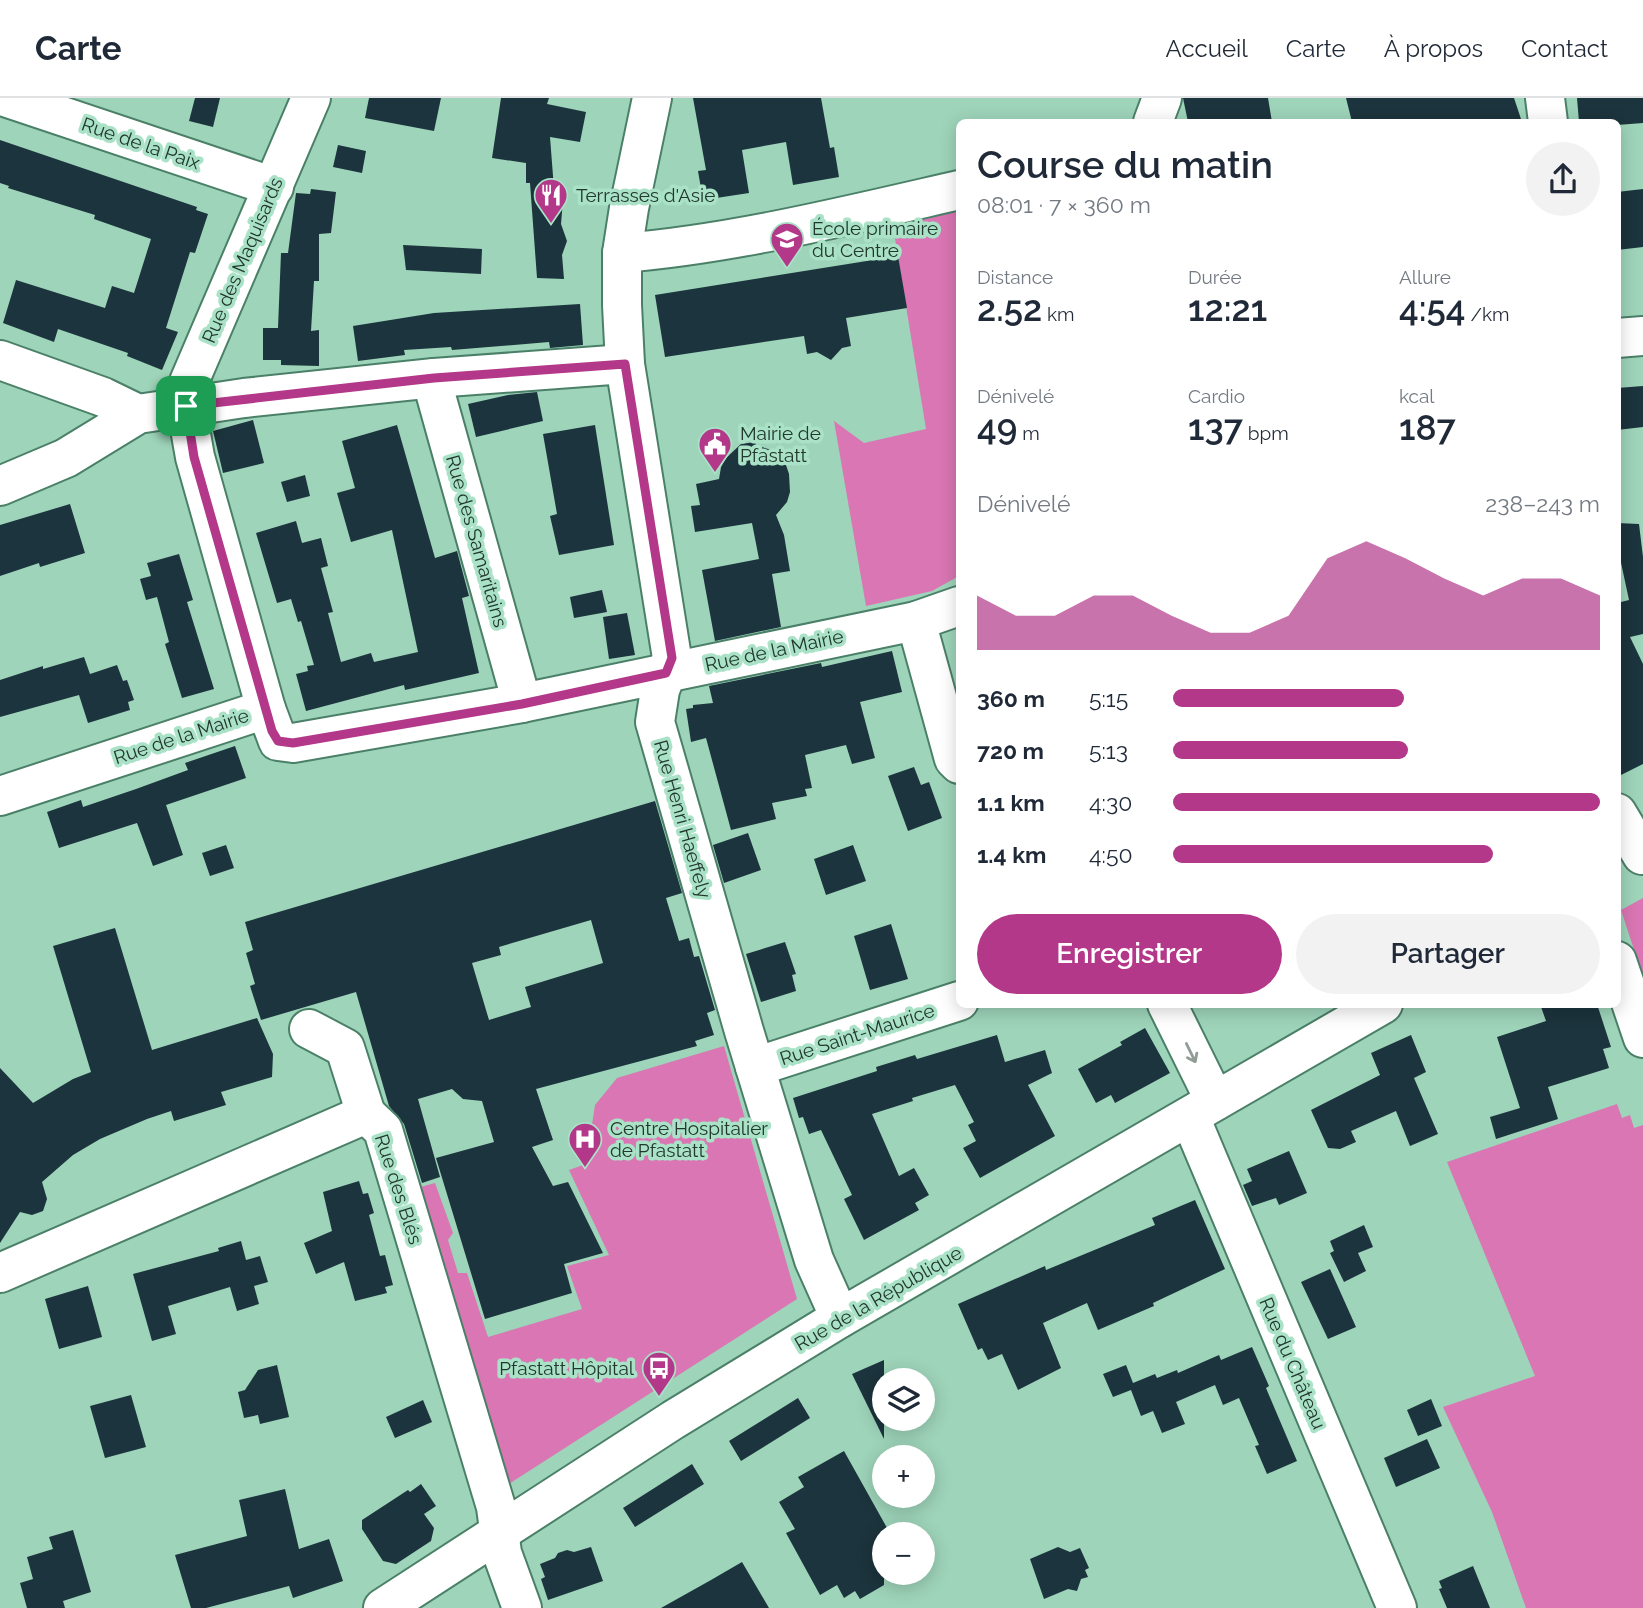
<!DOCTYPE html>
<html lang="fr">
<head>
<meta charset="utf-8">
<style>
  :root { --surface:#fff; --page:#f2f2f3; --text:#1f2937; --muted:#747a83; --line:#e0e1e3; --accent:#b33889 }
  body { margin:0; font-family:Raleway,sans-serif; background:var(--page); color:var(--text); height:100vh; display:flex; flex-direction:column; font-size:26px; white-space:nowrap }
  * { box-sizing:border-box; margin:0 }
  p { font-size:23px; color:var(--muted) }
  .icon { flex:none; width:38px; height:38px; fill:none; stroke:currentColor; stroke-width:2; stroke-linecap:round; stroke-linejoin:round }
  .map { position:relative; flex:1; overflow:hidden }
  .drawer { position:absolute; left:956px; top:21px; width:665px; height:889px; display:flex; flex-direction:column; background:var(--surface); border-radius:10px; box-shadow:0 4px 18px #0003 }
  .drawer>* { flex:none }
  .buttons { position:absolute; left:872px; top:1270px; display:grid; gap:14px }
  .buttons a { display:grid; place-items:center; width:63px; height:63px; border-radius:50%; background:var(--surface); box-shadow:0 4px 18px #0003; font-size:35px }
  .pin { position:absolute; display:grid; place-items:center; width:60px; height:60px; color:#fff; margin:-30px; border-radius:14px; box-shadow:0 4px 10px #0006 }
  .round { display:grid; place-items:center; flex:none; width:74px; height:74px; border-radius:37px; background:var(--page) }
  .headline { display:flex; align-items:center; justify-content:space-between; height:119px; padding:0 21px }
  h1 { font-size:38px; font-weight:600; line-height:52px }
  .figures { display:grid; grid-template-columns:repeat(3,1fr); gap:10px; height:119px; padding:7px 21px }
  .figures div { display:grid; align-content:center }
  .figures b { font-size:35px; font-weight:600 }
  .figures small { font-size:19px; font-weight:400 }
  .figures p { font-size:19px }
  .chart { height:196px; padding:14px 21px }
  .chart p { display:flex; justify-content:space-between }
  .chart svg { width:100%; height:126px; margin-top:7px; fill:var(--accent); opacity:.7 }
  .action { display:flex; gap:14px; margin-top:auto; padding:14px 21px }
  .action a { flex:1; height:80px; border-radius:42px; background:var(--accent); color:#fff; font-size:28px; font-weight:600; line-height:80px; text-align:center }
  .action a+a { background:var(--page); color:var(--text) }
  ul { padding:0 21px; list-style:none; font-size:23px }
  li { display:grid; grid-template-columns:112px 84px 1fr; align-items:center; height:52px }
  li i { height:18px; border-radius:9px; background:var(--accent) }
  header { display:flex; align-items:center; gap:42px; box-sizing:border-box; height:98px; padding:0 35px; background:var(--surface); border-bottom:2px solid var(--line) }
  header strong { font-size:33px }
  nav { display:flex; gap:38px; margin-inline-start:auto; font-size:24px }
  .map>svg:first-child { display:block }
  .green { fill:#da76b3 }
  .building { fill:#1c343d; fill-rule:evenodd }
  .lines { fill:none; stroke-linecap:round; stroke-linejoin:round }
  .minor-casing { stroke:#4b8068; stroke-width:42 }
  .major-casing { stroke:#4b8068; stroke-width:42 }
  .minor { stroke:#fff; stroke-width:38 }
  .major { stroke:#fff; stroke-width:38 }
  .oneway { stroke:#909c96 }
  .route-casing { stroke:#fff; stroke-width:14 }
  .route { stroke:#b33889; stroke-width:9 }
  .labels { text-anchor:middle; stroke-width:7; stroke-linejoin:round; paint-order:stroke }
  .street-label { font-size:19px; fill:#22382e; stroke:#aae2c7 }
  .poi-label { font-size:19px; fill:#22382e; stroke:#aae2c7; text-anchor:start }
</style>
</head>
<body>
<header>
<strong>Carte</strong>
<nav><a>Accueil</a><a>Carte</a><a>À propos</a><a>Contact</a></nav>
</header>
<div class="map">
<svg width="1643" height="1510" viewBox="0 0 1643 1510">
  <rect width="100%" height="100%" fill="#9ed4ba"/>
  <g class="green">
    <path d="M959,112V478L932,493L866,508L834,323L864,345L926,331L893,128Z"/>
    <path d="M1643,800V879L1621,812Z"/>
    <path d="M724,948L797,1201L504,1389L413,1091L435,1085L453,1135L448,1142L458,1175H467L488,1239L582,1211L567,1168L609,1157L569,1072L586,1066L595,1007L617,980Z"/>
    <path d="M1617,1006L1622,1020L1630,1017L1634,1030L1643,1027V1510H1526L1492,1414L1443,1309L1535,1278L1447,1064Z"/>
  </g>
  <g class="building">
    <path d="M195,0H220L213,29L189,23Z"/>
    <path d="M369,0H441L434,33L365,20Z"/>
    <path d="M501,0H549L547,6L586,14L580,44L550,39L554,91H558L563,102L561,126L567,143L562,157L564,181L537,180L530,85H526V65L492,60Z"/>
    <path d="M693,0H821L830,50L834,49L839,79L793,87L786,44L742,52L749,95L703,102L698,73L706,72Z"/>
    <path d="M1183,0H1268L1272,24H1188Z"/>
    <path d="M1346,0H1514L1522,24H1352Z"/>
    <path d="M1577,0H1643V25L1617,27V24H1579Z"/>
    <path d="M0,42L197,109L196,112L208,116L195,155L190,154L166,230L178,234L162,272L127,258L128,255L58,231L54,244L3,225L16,182L105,210L112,188L134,195L151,141L94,121L95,117L8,90L9,88L0,85Z"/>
    <path d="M338,47L366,53L362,75L333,69Z"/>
    <path d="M311,91L336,94L331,135L319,136V183H314L311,233L319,232V268L281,267V262H263V230H278L281,155H288L296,95L310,96Z"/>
    <path d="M1643,91V149L1617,152V94Z"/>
    <path d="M403,147L482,151L481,176L406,172Z"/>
    <path d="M898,158L907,210L846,220L851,248L842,250L831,262L817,254L807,256L804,238L665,259L655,197Z"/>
    <path d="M580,206L583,247L550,250L549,244L452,252L451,249L404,252L405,257L358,263L353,228L434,215Z"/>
    <path d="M1643,288V329L1617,332V290Z"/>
    <path d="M537,294L543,323L476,339L468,306L508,297Z"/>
    <path d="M253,322L264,365L223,375L213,333Z"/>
    <path d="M397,327L435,460L457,453L469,498L462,500L479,575L405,592L404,587L306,613L296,576L308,573L307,568L314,567L301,523L298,524L291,501L277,505L256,435L296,423L302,445L321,440L328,468L321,470L333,514L328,515L341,564L371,555L374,564L418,554L392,432L351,444L337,395L355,390L342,343Z"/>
    <path d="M595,327L614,447L559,457L550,418L557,416L543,336Z"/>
    <path d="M755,344L756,347L777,354L785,364L789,376L790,394L787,404L776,417L784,437L790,473L772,476L781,529L715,543L702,472L759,461L752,425L695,434L691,408L700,407L696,386L719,381L721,369L726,360L741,346Z"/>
    <path d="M305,377L310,398L287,404L281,384Z"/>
    <path d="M70,406L85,455L40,469L39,465L0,478V427Z"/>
    <path d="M1617,425L1639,426L1643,459V536L1630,539L1643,566V666L1617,679V505L1629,502L1617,446Z"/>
    <path d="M179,456L193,502L187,504L214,591L182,600L165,546L169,544L157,499L146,502L140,481L151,478L147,465Z"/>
    <path d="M602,492L607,514L574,520L570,499Z"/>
    <path d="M627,515L635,557L609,561L603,519Z"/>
    <path d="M892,553L902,594L860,604L875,660L852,666L846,647L805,657L812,690L805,691L807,698L772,705L776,721L731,732L706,640L691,644L686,611L693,610V607L713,605L709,588L821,565L822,569Z"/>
    <path d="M84,559L90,576L117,567L123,583L127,582L134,602L128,604L130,612L88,625L79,597L0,619V582L43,568V571Z"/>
    <path d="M235,648L246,680L166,707L183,757L153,768L137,725L59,750L47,714L81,702L83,709L136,691L188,672L185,665Z"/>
    <path d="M914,669L921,687L929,684L942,720L908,733L888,678Z"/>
    <path d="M655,703L682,795L666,800L679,843L689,840L694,859L699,858L715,912L707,915L714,937L695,943L697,948L536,991L553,1042L532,1049L553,1088L568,1084L603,1155L564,1166L572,1195L485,1221L436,1060L494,1044L482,1003L463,1001L452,991L418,1001L440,1079L422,1085L404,1026L389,1008L356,894L261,922L250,888L255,886L246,855L253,852L245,824ZM591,822L603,865L525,889L531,909L489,922L472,865L501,857L499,849Z"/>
    <path d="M748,735L761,772L724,785L713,747Z"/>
    <path d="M226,747L234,770L210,778L202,755Z"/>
    <path d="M853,747L866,783L826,797L814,761Z"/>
    <path d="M891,826L908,881L870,892L854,838Z"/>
    <path d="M115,830L152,952L257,920L273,956L272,979L221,994L226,1007L174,1023L171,1013L147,1021L100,1041L73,1057L42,1084L47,1101L43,1113L32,1117L20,1114L0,1145V970L33,1005L73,981L91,974L53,848Z"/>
    <path d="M785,844L796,876L792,877L796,893L761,904L746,856Z"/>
    <path d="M1540,906H1597L1611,949L1603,951L1609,970L1548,989L1558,1021L1496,1041L1490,1019L1520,1010L1497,939L1546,923Z"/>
    <path d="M1145,930L1170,975L1115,1005L1111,997L1096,1005L1078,971L1122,947L1120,944Z"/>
    <path d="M997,937L1005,964L1045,952L1052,975L1028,987L1055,1038L980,1080L963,1050L976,1043L968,1027L974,1024L955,987L912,1000L913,1003L872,1016L899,1078L914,1070L929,1097L915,1105L919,1112L864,1142L844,1101L852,1097L821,1032L809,1036L803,1019L799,1020L793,1000L877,973L876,969L915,957L917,961Z"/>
    <path d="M1411,937L1426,974L1414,980L1438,1036L1410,1048L1396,1013L1351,1033L1356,1044L1340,1051L1328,1050L1311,1012L1380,977L1371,955Z"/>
    <path d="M1289,1053L1307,1095L1279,1107L1276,1100L1252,1108L1243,1087L1252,1083L1247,1071Z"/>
    <path d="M359,1083L363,1096L368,1095L374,1115L369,1117L380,1158L385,1157L393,1187L385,1189L387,1195L355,1203L344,1164L316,1176L304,1145L332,1133L323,1094Z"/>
    <path d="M1195,1102L1225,1171L1153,1205L1154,1208L1098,1232L1087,1205L1043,1225L1061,1270L1018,1292L1002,1256L988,1262L982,1250L978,1252L958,1206L1045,1168L1046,1172L1155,1127L1152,1120Z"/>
    <path d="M1364,1127L1373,1149L1358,1155L1366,1173L1344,1184L1330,1155L1334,1153L1330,1143Z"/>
    <path d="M241,1143L246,1162L260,1158L268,1184L254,1188L259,1206L237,1213L230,1189L168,1208L176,1236L152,1243L133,1176L219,1153L218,1150Z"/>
    <path d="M1330,1171L1356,1229L1328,1241L1301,1184Z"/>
    <path d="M88,1188L102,1239L59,1251L45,1201Z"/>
    <path d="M1252,1249L1269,1288L1266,1290L1297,1363L1267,1376L1255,1348L1259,1347L1239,1300L1223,1307L1215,1287L1176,1304L1185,1326L1162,1335L1153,1313L1141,1318L1131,1292L1113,1299L1103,1276L1126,1267L1133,1285L1155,1276L1157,1280L1177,1272L1178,1275L1219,1257L1221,1262Z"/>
    <path d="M884,1262V1341L852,1276Z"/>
    <path d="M277,1267L289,1319L260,1326L258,1317L244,1320L238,1294L245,1292L258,1272Z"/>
    <path d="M131,1297L146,1349L105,1360L90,1308Z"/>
    <path d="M798,1300L810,1320L741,1363L729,1343Z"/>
    <path d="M1431,1301L1442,1328L1418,1338L1407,1312Z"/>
    <path d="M423,1302L432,1324L395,1340L386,1319Z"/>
    <path d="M1427,1341L1440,1370L1396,1389L1384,1360Z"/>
    <path d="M844,1353L891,1437H884V1475H887L884,1477V1487L860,1501L855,1493L844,1500L837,1487L820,1497L786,1435L795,1431L779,1404L804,1389L798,1379Z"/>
    <path d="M692,1366L704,1386L635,1429L623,1410Z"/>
    <path d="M421,1386L436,1408L424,1416L434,1430L431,1443L396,1466L383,1463L362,1431V1422L408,1392L410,1394Z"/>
    <path d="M285,1391L299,1451L329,1441L343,1483L293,1500L289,1488L206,1510H191L175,1457L247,1438L239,1402Z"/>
    <path d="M73,1432L91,1494L63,1503L65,1510H27L20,1485L33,1481L27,1459L53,1451L49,1439Z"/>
    <path d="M591,1449L603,1483L548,1502L541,1481L545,1479L540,1466L555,1460L558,1455L567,1452L574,1454Z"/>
    <path d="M1058,1449L1070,1454L1080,1450L1089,1470L1085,1472L1088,1479L1081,1481L1077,1493L1068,1491L1044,1501L1030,1461Z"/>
    <path d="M742,1464L769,1510H661L711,1482Z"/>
    <path d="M1473,1468L1490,1510H1447L1439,1491L1442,1490L1439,1483Z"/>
  </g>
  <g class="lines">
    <defs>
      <g id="minor">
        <path d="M8,0L274,89"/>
        <path d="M652,0L629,110L622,155V207L625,266L672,560L660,592L655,624L744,933L814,1162L840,1220"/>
        <path d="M622,155C733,146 850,117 959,92"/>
        <path d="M1617,240L1643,238"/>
        <path d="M0,262L103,299L138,316"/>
        <path d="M434,280L435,294L522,605"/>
        <path d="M0,388L66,360L138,316L244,300L434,280L625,266"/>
        <path d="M916,523L954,661L959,666"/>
        <path d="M266,611L195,359L186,308L189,284L311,0"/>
        <path d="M0,698L266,611L278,643L293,645L522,605L916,523L959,508"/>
        <path d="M1617,863L1643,940"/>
        <path d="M1167,906L1215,1003"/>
        <path d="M309,931L345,950L366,1016"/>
        <path d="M755,969L959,903"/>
        <path d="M1190,1019L1397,1510"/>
        <path d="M0,1175L366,1016L383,1032L496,1409L502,1455L522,1510"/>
      </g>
      <g id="major">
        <path d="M1545,0L1548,24"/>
        <path d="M1153,24L1162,0"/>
        <path d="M1617,715L1642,757"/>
        <path d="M383,1510L673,1322L840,1220L1383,906"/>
      </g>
    </defs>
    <use href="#minor" class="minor-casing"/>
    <use href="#major" class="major-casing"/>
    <use href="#minor" class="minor"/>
    <use href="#major" class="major"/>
  </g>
  <defs><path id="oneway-shaft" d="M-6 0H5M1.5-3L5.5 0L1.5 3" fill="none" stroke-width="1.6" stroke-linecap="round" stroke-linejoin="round" transform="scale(1.75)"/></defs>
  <use class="oneway" href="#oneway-shaft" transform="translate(1191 955) rotate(64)"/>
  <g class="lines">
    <defs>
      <path id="route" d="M625,266L672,560L666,575L522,606L293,645L278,643L272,633L194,359L186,308L434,280Z"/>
    </defs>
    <use href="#route" class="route-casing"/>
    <use href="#route" class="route"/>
  </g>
  <defs>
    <symbol id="restaurant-pin" viewBox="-11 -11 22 30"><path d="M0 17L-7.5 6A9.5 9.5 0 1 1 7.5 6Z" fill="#b33889" stroke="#aae2c7"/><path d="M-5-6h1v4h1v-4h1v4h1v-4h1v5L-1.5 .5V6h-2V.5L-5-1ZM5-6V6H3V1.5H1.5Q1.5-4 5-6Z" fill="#fff"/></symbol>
    <symbol id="school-pin" viewBox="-11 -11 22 30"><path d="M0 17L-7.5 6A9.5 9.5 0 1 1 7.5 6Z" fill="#b33889" stroke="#aae2c7"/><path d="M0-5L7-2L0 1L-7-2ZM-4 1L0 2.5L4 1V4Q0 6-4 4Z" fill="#fff"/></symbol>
    <symbol id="civic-pin" viewBox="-11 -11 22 30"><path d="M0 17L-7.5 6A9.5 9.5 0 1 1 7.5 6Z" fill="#b33889" stroke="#aae2c7"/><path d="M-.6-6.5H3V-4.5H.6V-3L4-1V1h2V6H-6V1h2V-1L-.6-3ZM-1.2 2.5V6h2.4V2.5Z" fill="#fff"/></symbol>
    <symbol id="hospital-pin" viewBox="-11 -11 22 30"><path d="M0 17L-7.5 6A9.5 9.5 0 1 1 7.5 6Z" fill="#b33889" stroke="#aae2c7"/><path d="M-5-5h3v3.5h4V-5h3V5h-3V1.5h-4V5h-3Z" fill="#fff"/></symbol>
    <symbol id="bus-pin" viewBox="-11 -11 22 30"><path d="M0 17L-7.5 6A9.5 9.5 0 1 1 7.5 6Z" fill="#b33889" stroke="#aae2c7"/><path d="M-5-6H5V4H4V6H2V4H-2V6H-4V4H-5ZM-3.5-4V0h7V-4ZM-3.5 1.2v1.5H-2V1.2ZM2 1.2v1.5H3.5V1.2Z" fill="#fff"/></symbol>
  </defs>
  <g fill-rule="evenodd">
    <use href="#restaurant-pin" x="532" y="78" width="38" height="52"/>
    <use href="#school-pin" x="768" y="122" width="38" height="52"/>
    <use href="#civic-pin" x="696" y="327" width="38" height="52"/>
    <use href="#hospital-pin" x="566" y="1022" width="38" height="52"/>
    <use href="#bus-pin" x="640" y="1251" width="38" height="52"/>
  </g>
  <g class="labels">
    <g class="street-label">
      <text transform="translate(141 45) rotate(19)" y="7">Rue de la Paix</text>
      <text transform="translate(242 162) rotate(-67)" y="7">Rue des Maquisards</text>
      <text transform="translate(477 443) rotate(74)" y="7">Rue des Samaritains</text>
      <text transform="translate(774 552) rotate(-12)" y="7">Rue de la Mairie</text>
      <text transform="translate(181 638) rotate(-18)" y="7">Rue de la Mairie</text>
      <text transform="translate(683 721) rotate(74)" y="7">Rue Henri Haeffely</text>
      <text transform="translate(857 936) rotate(-18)" y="7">Rue Saint-Maurice</text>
      <text transform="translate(399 1091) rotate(72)" y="7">Rue des Blés</text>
      <text transform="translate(878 1200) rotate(-30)" y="7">Rue de la République</text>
      <text transform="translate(1293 1265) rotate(67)" y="7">Rue du Château</text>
    </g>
    <g class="poi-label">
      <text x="576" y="104">Terrasses d'Asie</text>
      <text x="812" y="137">École primaire<tspan x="812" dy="22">du Centre</tspan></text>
      <text x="740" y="342">Mairie de<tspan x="740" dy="22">Pfastatt</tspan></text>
      <text x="610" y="1037">Centre Hospitalier<tspan x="610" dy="22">de Pfastatt</tspan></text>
      <text x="634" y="1277" text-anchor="end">Pfastatt Hôpital</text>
    </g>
  </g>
</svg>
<div class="buttons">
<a><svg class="icon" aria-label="layers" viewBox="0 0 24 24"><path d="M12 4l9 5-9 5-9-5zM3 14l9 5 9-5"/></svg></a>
<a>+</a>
<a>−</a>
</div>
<div class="pin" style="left:186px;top:308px;background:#1e9e55"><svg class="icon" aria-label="arrive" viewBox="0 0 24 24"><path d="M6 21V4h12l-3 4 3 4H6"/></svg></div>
<section class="drawer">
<div class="headline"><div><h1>Course du matin</h1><p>08:01 · 7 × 360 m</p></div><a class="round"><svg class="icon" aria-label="share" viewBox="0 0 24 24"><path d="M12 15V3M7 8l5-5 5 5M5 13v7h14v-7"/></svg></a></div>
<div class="figures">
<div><p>Distance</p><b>2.52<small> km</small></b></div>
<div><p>Durée</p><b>12:21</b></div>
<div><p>Allure</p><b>4:54<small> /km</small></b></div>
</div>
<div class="figures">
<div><p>Dénivelé</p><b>49<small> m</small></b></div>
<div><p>Cardio</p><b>137<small> bpm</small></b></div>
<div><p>kcal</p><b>187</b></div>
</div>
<div class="chart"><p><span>Dénivelé</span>238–243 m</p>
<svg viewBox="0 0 160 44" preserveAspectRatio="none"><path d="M0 44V25L10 32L20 32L30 25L40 25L50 32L60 38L70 38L80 32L90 12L100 6L110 12L120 19L130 25L140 19L150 19L160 25V44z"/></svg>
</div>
<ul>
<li><b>360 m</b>5:15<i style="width:54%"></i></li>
<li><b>720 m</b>5:13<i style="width:55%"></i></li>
<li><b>1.1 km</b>4:30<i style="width:100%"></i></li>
<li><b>1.4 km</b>4:50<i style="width:75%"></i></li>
</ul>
<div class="action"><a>Enregistrer</a><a>Partager</a></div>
</section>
</div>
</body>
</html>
